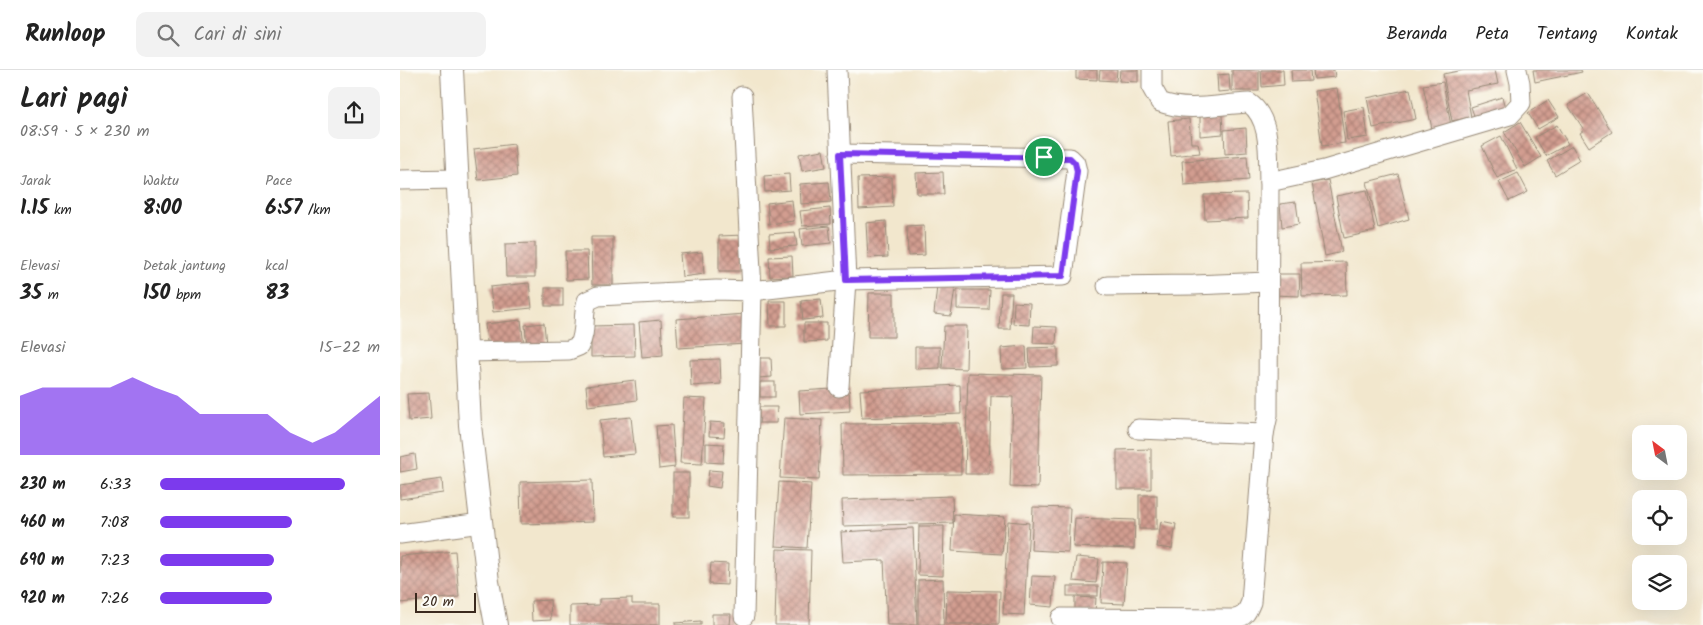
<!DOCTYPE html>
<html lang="id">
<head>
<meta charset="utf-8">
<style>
  :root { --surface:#fff; --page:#f2f2f2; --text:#222; --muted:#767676; --line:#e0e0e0; --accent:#7c3aed }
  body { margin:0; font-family:Kalam,sans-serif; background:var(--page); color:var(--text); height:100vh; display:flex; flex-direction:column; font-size:19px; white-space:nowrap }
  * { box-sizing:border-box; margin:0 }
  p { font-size:16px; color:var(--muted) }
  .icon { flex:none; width:28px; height:28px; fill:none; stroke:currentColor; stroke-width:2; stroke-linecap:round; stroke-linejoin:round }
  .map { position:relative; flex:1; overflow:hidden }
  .details { display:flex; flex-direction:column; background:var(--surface); width:400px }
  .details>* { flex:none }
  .needle { width:32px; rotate:328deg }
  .fabs { position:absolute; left:1232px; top:355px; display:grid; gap:10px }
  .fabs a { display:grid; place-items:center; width:55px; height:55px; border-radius:10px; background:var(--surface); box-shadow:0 5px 20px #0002; font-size:25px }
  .scale { position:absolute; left:15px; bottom:12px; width:61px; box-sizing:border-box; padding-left:5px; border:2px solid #3b2a1e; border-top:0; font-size:14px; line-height:18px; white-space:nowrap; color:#3b2a1e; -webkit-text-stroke:4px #fdfcf7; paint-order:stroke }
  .pin { position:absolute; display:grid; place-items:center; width:42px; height:42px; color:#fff; margin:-21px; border:2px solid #fff; border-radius:50%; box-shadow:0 1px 5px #0007 }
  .round { display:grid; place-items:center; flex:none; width:52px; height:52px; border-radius:10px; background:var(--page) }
  .head { display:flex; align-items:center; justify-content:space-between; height:85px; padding:0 20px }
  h1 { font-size:28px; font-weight:800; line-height:38px }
  .metrics { display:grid; grid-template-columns:repeat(3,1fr); gap:8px; height:85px; padding:5px 20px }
  .metrics div { display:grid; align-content:center }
  .metrics b { font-size:21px; font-weight:800 }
  .metrics small { font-size:14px; font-weight:400 }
  .metrics p { font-size:14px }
  .chart { height:140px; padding:10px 20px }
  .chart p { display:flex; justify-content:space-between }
  .chart svg { width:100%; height:90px; margin-top:5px; fill:var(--accent); opacity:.7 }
  ul { padding:0 20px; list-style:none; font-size:16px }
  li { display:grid; grid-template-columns:80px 60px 1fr; align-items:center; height:38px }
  li i { height:12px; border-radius:6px; background:var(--accent) }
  header { display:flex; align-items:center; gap:30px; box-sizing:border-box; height:70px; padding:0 25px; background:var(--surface); border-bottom:1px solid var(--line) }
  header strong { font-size:24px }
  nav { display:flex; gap:28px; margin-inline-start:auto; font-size:18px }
  .search { width:350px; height:45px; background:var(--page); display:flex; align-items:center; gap:12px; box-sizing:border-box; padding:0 18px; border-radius:10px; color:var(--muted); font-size:19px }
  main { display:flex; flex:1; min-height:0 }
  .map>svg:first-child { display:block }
  .building { fill:url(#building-cross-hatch) }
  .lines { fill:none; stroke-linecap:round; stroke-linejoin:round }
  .minor-casing { stroke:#968876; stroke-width:21 }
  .tertiary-casing { stroke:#968876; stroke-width:24 }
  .minor { stroke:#fff; stroke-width:19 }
  .tertiary { stroke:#fff; stroke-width:22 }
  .route-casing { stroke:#fff; stroke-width:10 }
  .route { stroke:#7c3aed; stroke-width:6 }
</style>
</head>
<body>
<header>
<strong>Runloop</strong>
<div class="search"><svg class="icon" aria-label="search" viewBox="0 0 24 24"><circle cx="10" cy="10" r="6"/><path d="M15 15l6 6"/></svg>Cari di sini</div>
<nav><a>Beranda</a><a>Peta</a><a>Tentang</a><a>Kontak</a></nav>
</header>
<main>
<section class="details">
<div class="head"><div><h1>Lari pagi</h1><p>08:59 · 5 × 230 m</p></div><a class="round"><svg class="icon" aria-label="share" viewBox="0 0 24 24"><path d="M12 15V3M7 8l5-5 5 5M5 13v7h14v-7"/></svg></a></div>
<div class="metrics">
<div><p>Jarak</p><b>1.15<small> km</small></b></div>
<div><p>Waktu</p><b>8:00</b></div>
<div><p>Pace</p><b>6:57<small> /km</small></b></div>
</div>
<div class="metrics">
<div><p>Elevasi</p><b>35<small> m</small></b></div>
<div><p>Detak jantung</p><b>150<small> bpm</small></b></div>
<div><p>kcal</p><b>83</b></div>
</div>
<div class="chart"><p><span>Elevasi</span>15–22 m</p>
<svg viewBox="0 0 160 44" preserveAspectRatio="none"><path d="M0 44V15L10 11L20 11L30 11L40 11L50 6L60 11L70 15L80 24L90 24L100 24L110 24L120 33L130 38L140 33L150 24L160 15V44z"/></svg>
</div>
<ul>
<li><b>230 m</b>6:33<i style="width:84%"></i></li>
<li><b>460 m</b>7:08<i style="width:60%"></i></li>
<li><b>690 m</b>7:23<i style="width:52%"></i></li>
<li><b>920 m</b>7:26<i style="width:51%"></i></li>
</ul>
</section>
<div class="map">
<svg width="1303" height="555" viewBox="0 0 1303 555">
  <defs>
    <pattern id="building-cross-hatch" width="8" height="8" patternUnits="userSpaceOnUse" patternTransform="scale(1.25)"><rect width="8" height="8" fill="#d29d90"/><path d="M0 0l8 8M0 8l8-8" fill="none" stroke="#ac8075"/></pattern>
  </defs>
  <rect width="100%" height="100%" fill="#fdfcf7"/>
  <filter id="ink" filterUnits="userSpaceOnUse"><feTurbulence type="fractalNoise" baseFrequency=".02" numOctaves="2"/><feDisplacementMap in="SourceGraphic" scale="10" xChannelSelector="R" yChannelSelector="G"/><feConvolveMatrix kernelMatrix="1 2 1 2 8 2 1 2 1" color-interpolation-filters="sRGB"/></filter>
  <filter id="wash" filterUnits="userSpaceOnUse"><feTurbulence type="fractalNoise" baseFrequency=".0096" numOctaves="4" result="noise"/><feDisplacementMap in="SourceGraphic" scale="20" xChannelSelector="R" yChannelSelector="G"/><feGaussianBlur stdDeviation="1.12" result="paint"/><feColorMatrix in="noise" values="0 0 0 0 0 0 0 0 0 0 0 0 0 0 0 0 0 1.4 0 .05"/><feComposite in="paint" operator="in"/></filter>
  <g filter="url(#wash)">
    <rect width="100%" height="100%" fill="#f2e7cd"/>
    <g id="blocks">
      <g class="building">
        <path d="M676,0H697V10L676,9Z"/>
        <path d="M700,0H717L716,11L699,10Z"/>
        <path d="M720,0H738V12L719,11Z"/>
        <rect x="832" y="0" width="27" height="21"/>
        <path d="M861,0H883L884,15L862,17Z"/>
        <path d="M891,0H910L911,11L892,12Z"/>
        <path d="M913,0H934L935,7L914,9Z"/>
        <path d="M1064,0H1095L1098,14L1066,20L1071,47L1052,51L1043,4Z"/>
        <path d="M1133,0H1181L1182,2L1135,12Z"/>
        <path d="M829,4L830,21L818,22L817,5Z"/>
        <path d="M1043,12L1051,56L1032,59L1023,15Z"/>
        <path d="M937,18L945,73L922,76L914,21Z"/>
        <path d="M1010,19L1016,49L973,58L967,28Z"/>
        <path d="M1188,23L1212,62L1189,77L1180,63L1184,60L1168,35Z"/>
        <path d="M1102,27L1106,41L1076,51L1071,37Z"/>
        <path d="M1148,30L1159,47L1138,59L1128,43Z"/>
        <path d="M964,37L968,67L947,70L943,41Z"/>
        <path d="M822,45L823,64L800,66V46Z"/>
        <path d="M789,49L791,73H798L800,83L771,86L768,51Z"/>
        <path d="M1120,52L1141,87L1125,97L1104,62Z"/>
        <path d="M1157,55L1168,74L1146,86L1135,67Z"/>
        <path d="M846,58L847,82L825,84L824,60Z"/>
        <path d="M1101,66L1117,99L1097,108L1082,76Z"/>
        <path d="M114,74L117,106L78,110L74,79Z"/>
        <path d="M1172,76L1180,90L1155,105L1147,91Z"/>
        <path d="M423,80L426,97L402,101L399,84Z"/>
        <path d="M847,86L849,110L784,115L782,91Z"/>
        <path d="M543,102L544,124H517L516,103Z"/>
        <path d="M1118,103L1128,122L1109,131L1099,112Z"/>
        <path d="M389,104L390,120L365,122L364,106Z"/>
        <path d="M998,104L1009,149L978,158L967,112Z"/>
        <path d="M492,107L493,137L459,139L458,108Z"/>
        <path d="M928,110L942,182L925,186L912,113Z"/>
        <path d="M429,112L431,132L401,134L400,114Z"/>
        <path d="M967,120L975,161L944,168L936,126Z"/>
        <path d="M847,124L848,148L805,150L804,125Z"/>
        <path d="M392,130L394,151L369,154L367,133Z"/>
        <path d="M896,132L899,154L882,157L880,134Z"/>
        <path d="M430,138L431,154L402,156L400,141Z"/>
        <path d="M486,151L488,187L468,188L466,153Z"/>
        <path d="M524,155L525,185L508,186L507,156Z"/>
        <path d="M429,156L431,173L402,176L400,159Z"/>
        <path d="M395,162L397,176L370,178L369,164Z"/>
        <path d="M344,165L345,201H319V166Z"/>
        <path d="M191,167H213V215H192Z"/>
        <path d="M135,173V207H106L105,174Z"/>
        <path d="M165,181H187L188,209L166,210Z"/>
        <path d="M302,182L304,204L282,207L280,184Z"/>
        <path d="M392,186L393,206L370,207L369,187Z"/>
        <path d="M946,192L947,225L902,226L901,193Z"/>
        <path d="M874,204H900L899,226L873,225Z"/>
        <path d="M129,213L132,238L93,242L90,217Z"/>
        <path d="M537,216L555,218L551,246L534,244Z"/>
        <rect x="145" y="218" width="18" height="18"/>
        <path d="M557,220H590L589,240L557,239Z"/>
        <path d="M469,223H494V267H468Z"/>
        <path d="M601,223H612L610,259H599Z"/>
        <path d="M421,229L423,248L403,250L401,231Z"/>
        <path d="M369,231H386V256H370Z"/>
        <path d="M614,232L630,233L629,255L613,254Z"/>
        <path d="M345,244L346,274L278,278L276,249Z"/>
        <path d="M121,250L124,276L88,280L85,254Z"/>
        <path d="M261,250L263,285L242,287L239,252Z"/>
        <path d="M144,253L146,275L127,277L125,255Z"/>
        <path d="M404,253H427V271L404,272Z"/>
        <path d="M234,255L235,286L191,287V256Z"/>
        <path d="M544,256H567L566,299L542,298Z"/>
        <path d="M634,256L657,257L656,274L633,273Z"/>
        <path d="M626,276L627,298L602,299L601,278Z"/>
        <path d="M515,277H540V298L515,299Z"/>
        <path d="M658,277V296L630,297L629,278Z"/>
        <path d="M357,288H371L372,307L358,308Z"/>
        <path d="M320,289L321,314L291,316L290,290Z"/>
        <path d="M568,303L641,305L638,418L610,417L613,327L591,326L589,404H565Z"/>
        <path d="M235,310L237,330L188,336L186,316Z"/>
        <rect x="360" y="312" width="15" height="15"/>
        <path d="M560,315L561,344L462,348L460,320Z"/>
        <path d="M449,318L450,341L400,344L399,321Z"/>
        <path d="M29,323L31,349L9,351L7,324Z"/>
        <path d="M284,328L306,329L302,394L280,393Z"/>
        <path d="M359,337H377L376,353H359Z"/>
        <path d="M231,347L235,384L203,387L200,350Z"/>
        <path d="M384,348L422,350L419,410L380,408Z"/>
        <path d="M310,352L325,353L324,367L309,366Z"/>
        <path d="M560,353L561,404L443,405L442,354Z"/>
        <path d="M272,355L275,397L259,399L256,356Z"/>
        <path d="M306,373L324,374L323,393L306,392Z"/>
        <path d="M751,379V419H717V380Z"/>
        <path d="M15,384L17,399L0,402V387Z"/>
        <path d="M309,400L322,401L320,418L307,416Z"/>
        <rect x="273" y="403" width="16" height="44"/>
        <path d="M42,409L43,423L0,429V415Z"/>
        <path d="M192,410L193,452L121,454L120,412Z"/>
        <path d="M379,412L411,414L407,478L375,476Z"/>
        <rect x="739" y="425" width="18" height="34"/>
        <path d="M552,426L553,453L443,456L442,430Z"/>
        <path d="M633,437L670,438L668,482L631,480Z"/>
        <path d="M554,444L605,447L602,484L552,481Z"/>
        <path d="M675,448L735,450L734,479L673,477Z"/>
        <path d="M608,451L629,453L624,545L603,544Z"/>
        <path d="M761,451L776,454L772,479L757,477Z"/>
        <path d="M519,456H544L543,506L518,505Z"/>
        <path d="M513,458L517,555H487L484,490L443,492L441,462Z"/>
        <path d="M377,479L411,480L409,555H375Z"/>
        <path d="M55,481L59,527L0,533V486Z"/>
        <path d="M676,487L699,489L696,513L673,511Z"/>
        <path d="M703,492L727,493L724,534L701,533Z"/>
        <path d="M311,493L328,494L327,515L309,514Z"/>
        <path d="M632,506L655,507L653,537L630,535Z"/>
        <path d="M543,509L544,555H518V510Z"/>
        <rect x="667" y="516" width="31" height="10"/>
        <path d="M547,520L600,521L599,554H546Z"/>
        <path d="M675,527L696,528L695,543L675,542Z"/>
        <path d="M232,528V534H260V555H170V536L199,535V529Z"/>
        <path d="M150,530L151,550L132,551L131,531Z"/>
        <path d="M312,544H331L330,555H312Z"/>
        <path d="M301,551V555H275V553Z"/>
      </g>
    </g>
  </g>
  <g filter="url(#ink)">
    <use href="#blocks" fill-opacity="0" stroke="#968876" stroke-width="1"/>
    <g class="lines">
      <defs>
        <g id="minor">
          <path d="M437,0L446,210L439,317"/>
          <path d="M752,0V18L760,32C788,43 820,34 849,33C872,49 868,87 869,112"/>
          <path d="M342,26L352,221L446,210L663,206L677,101L675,93L670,88L440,84"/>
          <path d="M0,110L58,109"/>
          <path d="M707,216L794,215L868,212"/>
          <path d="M67,282L169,280L179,276C187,262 182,246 187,231L198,226L316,220L352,221L344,546"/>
          <path d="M738,359L864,364L868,345L869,112L924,100L1110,45L1121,33L1120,13L1117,0"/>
          <path d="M0,464L81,453"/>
          <path d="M661,548L834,549C845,547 847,542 851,532L864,364"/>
        </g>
        <path id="tertiary" d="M52,0L70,355L88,512L96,555"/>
      </defs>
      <use href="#minor" class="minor-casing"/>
      <use href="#tertiary" class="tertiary-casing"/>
      <use href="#minor" class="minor"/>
      <use href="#tertiary" class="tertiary"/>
    </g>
  </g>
  <g class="lines" filter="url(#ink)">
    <defs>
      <path id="route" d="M440,84L670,88L675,93L677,101L663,206L446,210Z"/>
    </defs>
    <use href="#route" class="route-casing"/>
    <use href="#route" class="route"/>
  </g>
</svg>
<div class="fabs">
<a><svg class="needle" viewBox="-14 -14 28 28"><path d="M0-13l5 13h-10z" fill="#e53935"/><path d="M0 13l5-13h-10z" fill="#767676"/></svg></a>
<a><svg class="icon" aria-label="locate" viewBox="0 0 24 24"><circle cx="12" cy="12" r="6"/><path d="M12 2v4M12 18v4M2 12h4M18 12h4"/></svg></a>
<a><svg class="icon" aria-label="layers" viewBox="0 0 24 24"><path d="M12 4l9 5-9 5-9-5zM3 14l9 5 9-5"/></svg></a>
</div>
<div class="scale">20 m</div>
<div class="pin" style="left:644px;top:87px;background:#1e9e55"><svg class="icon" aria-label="arrive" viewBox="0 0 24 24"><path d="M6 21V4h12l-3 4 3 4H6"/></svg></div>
</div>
</main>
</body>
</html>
